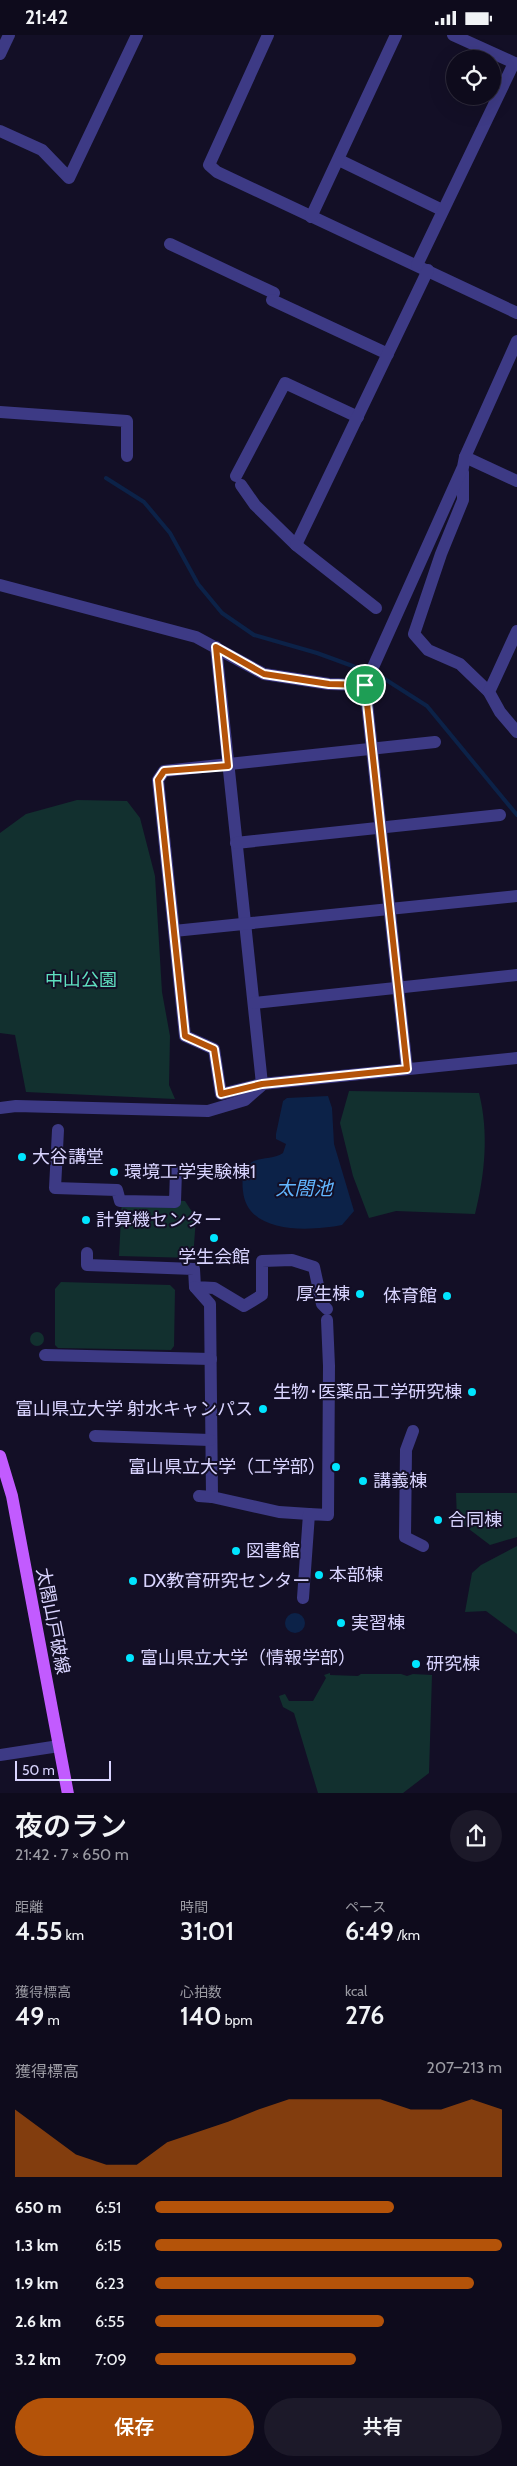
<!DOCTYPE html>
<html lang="ja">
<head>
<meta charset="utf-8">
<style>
  :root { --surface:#0e0b1c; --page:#1c1929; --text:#f1f3f6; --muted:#9b9ba3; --line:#2e2b3b; --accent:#b45309 }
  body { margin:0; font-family:Cabin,"Noto Sans JP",sans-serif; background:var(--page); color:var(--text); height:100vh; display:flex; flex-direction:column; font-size:19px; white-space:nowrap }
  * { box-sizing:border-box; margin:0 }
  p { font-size:16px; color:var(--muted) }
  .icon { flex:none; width:28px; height:28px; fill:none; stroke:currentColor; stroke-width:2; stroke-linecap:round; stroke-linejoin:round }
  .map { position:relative; height:1758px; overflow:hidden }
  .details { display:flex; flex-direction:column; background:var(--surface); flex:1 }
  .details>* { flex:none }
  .fabs { position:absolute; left:446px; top:15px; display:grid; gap:10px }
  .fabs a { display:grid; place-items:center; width:55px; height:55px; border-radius:50%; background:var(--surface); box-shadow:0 5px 20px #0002,0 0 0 1px var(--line); font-size:25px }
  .scale { position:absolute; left:15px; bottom:12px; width:96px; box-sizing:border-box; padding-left:5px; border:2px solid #d9d4ff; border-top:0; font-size:14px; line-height:18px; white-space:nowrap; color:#d9d4ff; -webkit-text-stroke:4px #130f26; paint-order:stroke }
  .pin { position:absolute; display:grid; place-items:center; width:42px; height:42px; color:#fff; margin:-21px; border:2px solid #fff; border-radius:50%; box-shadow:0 1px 5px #0007 }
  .round { display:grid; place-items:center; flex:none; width:52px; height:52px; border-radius:26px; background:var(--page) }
  .headline { display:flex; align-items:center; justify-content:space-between; height:85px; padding:0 15px }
  h1 { font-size:28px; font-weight:600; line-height:38px }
  .stats { display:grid; grid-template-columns:repeat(3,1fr); gap:8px; height:85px; padding:5px 15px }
  .stats div { display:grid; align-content:center }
  .stats b { font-size:25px; font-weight:600 }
  .stats small { font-size:14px; font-weight:400 }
  .stats p { font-size:14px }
  .chart { height:140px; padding:10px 15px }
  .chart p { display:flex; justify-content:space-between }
  .chart svg { width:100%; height:90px; margin-top:5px; fill:var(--accent); opacity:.7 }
  .action { display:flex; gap:10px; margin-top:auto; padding:10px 15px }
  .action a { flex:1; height:58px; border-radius:30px; background:var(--accent); color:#fff; font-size:20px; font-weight:600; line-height:58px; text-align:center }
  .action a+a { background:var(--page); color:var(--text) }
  ul { padding:0 15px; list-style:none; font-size:16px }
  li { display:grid; grid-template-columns:80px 60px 1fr; align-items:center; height:38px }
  li i { height:12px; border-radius:6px; background:var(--accent) }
  .status { display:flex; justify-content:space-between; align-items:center; height:35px; padding:0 25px; background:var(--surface); direction:ltr }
  .status svg { height:14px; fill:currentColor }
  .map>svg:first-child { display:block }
  .green { fill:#12302f }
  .water { fill:#0c2248 }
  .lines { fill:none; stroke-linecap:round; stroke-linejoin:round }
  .stream { stroke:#0c2248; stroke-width:4 }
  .minor { stroke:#3d3a85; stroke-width:12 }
  .major { stroke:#c25bff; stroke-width:12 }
  .route-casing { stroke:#fff; stroke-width:10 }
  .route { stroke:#b45309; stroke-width:6 }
  .poi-dot { fill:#00e5ff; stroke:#130f26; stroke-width:2 }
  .labels { text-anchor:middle; stroke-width:4; stroke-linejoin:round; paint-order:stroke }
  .park-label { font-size:18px; fill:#5fe0c0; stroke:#130f26 }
  .poi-label { font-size:18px; fill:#d9d4ff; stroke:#130f26; text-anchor:start }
  .street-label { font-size:18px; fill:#d9d4ff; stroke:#130f26 }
  .water-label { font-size:19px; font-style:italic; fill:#62b6ff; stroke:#130f26 }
</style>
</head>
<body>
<div class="status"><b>21:42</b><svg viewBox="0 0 49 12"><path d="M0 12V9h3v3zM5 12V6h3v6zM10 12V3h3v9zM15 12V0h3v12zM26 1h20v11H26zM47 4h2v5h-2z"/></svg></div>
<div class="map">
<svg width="517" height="1759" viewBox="0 0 517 1759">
  <rect width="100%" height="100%" fill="#130f26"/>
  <g class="green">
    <path d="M77,765L127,766L140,783L155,841L162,957L170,1001L169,1050L175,1064L26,1057L15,1000L0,998V798L26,779Z"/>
    <path d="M349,1056L479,1058C489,1098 485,1139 475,1179L396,1176L369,1183L353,1141L340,1088Z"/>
    <path d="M122,1163L185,1166L196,1183L193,1223L119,1221Z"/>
    <path d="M61,1247L170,1250L175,1255L174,1311L171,1315L58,1313L55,1310V1254Z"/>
    <circle cx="37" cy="1304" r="7"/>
    <path d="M456,1458H517V1502L490,1510L457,1485Z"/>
    <path d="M517,1511V1599L486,1576L465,1577L472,1538L481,1530Z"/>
    <path d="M330,1638V1640L358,1641L361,1639H401L407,1641L413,1639L432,1640L429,1738L403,1758H318L294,1678L283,1672L279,1661L285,1659L289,1666H313L326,1643L324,1640Z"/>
  </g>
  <g class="water">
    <path d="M328,1061L332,1073L334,1109L354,1176L342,1190C310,1196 247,1200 243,1156C242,1149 242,1135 248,1130C257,1121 274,1125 283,1118L286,1109L276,1104V1099L283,1066L287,1063Z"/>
    <circle cx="295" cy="1588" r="10"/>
  </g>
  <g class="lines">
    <path class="stream" d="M106,443L144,467L170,498L198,549L222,578L254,600L317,618L380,641L427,671L517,780"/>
    <g class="minor">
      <path d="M268,0L209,130L217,137L517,278"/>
      <path d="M453,0L517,29"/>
      <path d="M0,19L9,0"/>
      <path d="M0,96L42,115L69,143L137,0"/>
      <path d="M339,125L442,175"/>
      <path d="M311,182L396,0"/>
      <path d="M170,209L274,258"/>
      <path d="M417,230L514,28"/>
      <path d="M272,265L388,319"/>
      <path d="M0,377L127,386V421"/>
      <path d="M465,422L517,446"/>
      <path d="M463,437V465L441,519L414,599L428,615L460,629L489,657"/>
      <path d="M236,441L285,348L358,382"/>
      <path d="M241,450L255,470L296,510L428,235"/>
      <path d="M296,510L376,573"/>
      <path d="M0,550L196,602L264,639L329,649L365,650"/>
      <path d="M517,596L489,657L500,677L517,697"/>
      <path d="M216,612L262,1049"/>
      <path d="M236,808L500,780"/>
      <path d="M517,861L174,896L185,1001L214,1014L221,1059L262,1049L517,1023"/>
      <path d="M174,896L158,745L164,736L435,707"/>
      <path d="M254,968L517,940"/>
      <path d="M407,1034L365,650L463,432L465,422L517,306"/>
      <path d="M0,1073L16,1071L208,1076L245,1065L261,1051"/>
      <path d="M58,1095L55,1153L117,1155L120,1166L175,1167L176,1136"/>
      <path d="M87,1218V1230L194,1234L195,1252L214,1253L244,1271L262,1260V1226L292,1225L314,1232L322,1269L327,1274"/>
      <path d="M195,1252L210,1269L212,1462"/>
      <path d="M45,1320L211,1324"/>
      <path d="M413,1396L406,1415L405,1502L423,1511"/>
      <path d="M95,1401L210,1405"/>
      <path d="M199,1461L212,1462L279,1477L309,1479"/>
      <path d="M303,1563L309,1479L328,1480L329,1331L327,1285"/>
      <path d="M0,1720L59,1711"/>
    </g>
    <path class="major" d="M0,1421L12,1461L68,1759"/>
  </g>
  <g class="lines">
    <defs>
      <path id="route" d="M216,612L264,639L329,649L365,650L407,1034L262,1049L221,1059L214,1014L185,1001L158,745L164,736L228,731Z"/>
    </defs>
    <use href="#route" class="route-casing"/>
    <use href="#route" class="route"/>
  </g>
  <g class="poi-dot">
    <circle cx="22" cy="1122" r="5"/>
    <circle cx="114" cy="1137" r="5"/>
    <circle cx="86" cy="1185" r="5"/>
    <circle cx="214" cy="1203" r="5"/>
    <circle cx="360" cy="1259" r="5"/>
    <circle cx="447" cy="1261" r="5"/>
    <circle cx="472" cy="1357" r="5"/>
    <circle cx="263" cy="1374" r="5"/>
    <circle cx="336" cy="1432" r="5"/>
    <circle cx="363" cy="1446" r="5"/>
    <circle cx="438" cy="1485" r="5"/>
    <circle cx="236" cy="1516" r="5"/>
    <circle cx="319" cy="1540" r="5"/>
    <circle cx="133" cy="1546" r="5"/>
    <circle cx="341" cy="1588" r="5"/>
    <circle cx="130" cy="1623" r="5"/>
    <circle cx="416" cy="1629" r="5"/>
  </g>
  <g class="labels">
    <g class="park-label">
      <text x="81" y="951">中山公園</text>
    </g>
    <g class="poi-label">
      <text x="32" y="1128">大谷講堂</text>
      <text x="124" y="1143">環境工学実験棟1</text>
      <text x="96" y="1191">計算機センター</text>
      <text x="214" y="1228" text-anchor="middle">学生会館</text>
      <text x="350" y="1265" text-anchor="end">厚生棟</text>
      <text x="437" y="1267" text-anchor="end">体育館</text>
      <text x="462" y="1363" text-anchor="end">生物･医薬品工学研究棟</text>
      <text x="253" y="1380" text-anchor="end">富山県立大学 射水キャンパス</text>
      <text x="326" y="1438" text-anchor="end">富山県立大学（工学部）</text>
      <text x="373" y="1452">講義棟</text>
      <text x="448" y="1491">合同棟</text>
      <text x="246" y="1522">図書館</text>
      <text x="329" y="1546">本部棟</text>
      <text x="143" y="1552">DX教育研究センター</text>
      <text x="351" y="1594">実習棟</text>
      <text x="140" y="1629">富山県立大学（情報学部）</text>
      <text x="426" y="1635">研究棟</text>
    </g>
    <g class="street-label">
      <text transform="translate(53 1586) rotate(79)" y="6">太閤山戸破線</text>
    </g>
    <g class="water-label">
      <text x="304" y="1160">太閤池</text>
    </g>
  </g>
</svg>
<div class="fabs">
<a><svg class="icon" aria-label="locate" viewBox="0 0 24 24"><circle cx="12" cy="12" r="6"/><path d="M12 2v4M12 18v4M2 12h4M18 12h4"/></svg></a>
</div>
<div class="scale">50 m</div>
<div class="pin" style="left:365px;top:650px;background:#1e9e55"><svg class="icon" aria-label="arrive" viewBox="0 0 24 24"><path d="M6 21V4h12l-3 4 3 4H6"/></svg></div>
</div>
<section class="details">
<div class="headline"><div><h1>夜のラン</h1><p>21:42 · 7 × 650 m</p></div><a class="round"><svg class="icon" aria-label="share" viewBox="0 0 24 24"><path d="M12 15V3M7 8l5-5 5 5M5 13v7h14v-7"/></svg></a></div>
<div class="stats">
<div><p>距離</p><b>4.55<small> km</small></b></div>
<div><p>時間</p><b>31:01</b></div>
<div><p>ペース</p><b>6:49<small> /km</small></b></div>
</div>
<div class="stats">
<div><p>獲得標高</p><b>49<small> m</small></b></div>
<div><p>心拍数</p><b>140<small> bpm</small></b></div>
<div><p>kcal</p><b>276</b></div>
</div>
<div class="chart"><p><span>獲得標高</span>207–213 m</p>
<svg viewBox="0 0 160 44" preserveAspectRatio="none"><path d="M0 44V11L10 22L20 33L30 38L40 38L50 27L60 22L70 17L80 11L90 6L100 6L110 6L120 6L130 11L140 11L150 6L160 11V44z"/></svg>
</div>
<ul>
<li><b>650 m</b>6:51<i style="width:69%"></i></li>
<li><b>1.3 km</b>6:15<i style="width:100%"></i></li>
<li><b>1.9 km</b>6:23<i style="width:92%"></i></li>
<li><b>2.6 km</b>6:55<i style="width:66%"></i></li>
<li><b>3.2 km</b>7:09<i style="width:58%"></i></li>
</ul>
<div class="action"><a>保存</a><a>共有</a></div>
</section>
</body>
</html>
